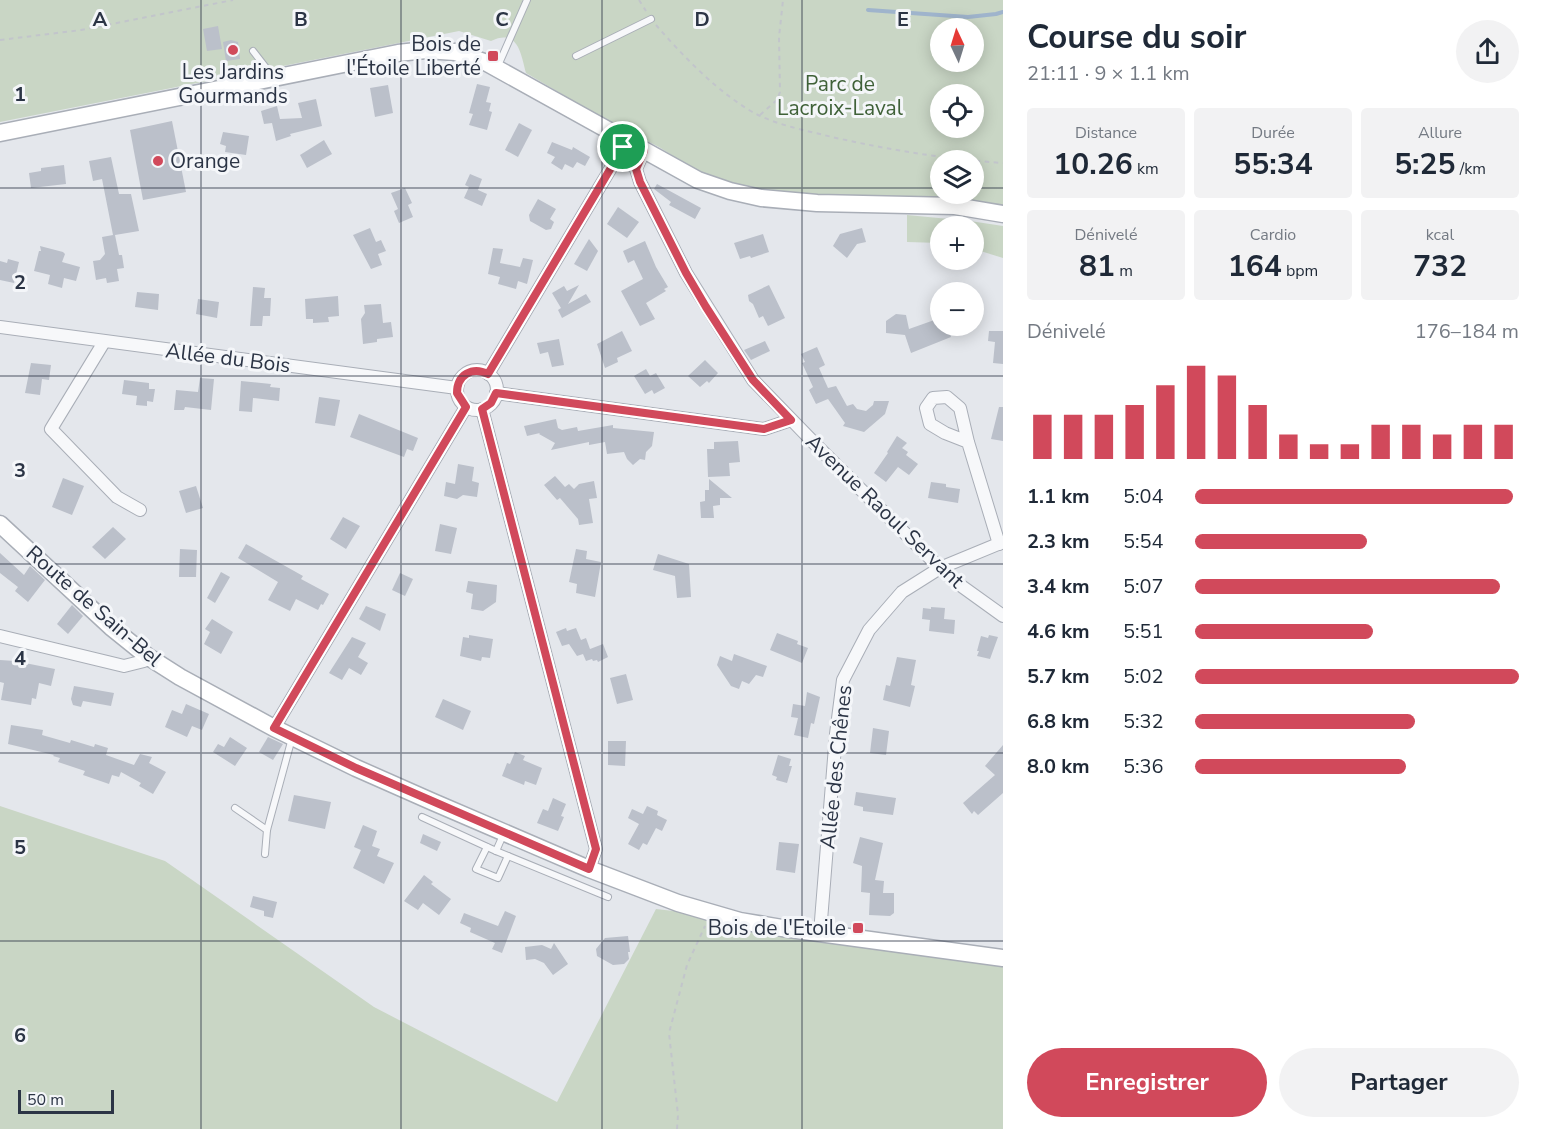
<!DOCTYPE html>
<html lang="fr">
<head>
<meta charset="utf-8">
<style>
  :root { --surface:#fff; --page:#f2f2f3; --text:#1f2937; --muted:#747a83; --accent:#d1495b }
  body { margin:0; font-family:"Nunito Sans",sans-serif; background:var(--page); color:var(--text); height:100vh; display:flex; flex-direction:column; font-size:22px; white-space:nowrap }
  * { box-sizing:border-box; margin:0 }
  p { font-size:20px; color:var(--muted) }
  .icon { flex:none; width:33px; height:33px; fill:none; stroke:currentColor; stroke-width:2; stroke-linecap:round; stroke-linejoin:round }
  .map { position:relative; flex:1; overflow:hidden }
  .side { display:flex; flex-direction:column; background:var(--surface); width:540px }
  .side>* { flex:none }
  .needle { width:39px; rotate:356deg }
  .fabs { position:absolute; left:930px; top:18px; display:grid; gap:12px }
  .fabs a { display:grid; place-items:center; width:54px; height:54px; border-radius:50%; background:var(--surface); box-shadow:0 3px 15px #0003; font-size:30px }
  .scale { position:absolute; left:18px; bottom:15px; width:96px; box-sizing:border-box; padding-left:6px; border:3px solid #2b3445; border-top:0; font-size:16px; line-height:21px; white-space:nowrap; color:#2b3445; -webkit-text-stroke:4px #f4f6f9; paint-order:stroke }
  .pin { position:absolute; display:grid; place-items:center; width:51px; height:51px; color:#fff; margin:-26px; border:3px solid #fff; border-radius:50%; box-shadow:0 2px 6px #0007 }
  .round { display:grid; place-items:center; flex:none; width:63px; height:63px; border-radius:32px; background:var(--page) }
  .summary { display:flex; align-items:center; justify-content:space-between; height:102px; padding:0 24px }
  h1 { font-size:33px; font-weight:700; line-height:45px }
  .metrics { display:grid; grid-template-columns:repeat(3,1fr); gap:9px; height:102px; padding:6px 24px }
  .metrics div { display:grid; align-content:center; border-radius:6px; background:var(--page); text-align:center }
  .metrics b { font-size:30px; font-weight:700 }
  .metrics small { font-size:16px; font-weight:400 }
  .metrics p { font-size:16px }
  .chart { height:168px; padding:12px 24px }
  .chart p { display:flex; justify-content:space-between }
  .chart svg { width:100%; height:108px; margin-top:6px; stroke:var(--accent); stroke-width:6 }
  .action { display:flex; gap:12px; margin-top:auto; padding:12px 24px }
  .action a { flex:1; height:69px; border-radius:36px; background:var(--accent); color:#fff; font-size:24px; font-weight:700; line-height:69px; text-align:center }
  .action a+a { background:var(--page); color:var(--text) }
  ul { padding:0 24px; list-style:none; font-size:20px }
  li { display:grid; grid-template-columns:96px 72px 1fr; align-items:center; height:45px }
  li i { height:15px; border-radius:8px; background:var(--accent) }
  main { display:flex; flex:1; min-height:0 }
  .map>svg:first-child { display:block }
  .green { fill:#c9d6c5; fill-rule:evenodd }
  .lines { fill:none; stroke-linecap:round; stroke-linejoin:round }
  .stream { stroke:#9fb4cc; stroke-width:4 }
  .building { fill:#bbc0ca }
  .lane-casing { stroke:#a9aeb7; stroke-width:8 }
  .street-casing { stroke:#a9aeb7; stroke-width:14 }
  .secondary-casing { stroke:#a9aeb7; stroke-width:19 }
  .path { stroke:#c2c5cb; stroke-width:2; stroke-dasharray:4.5 4.5; stroke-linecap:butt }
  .lane { stroke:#f7f8fa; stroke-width:6 }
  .street { stroke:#f7f8fa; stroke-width:12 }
  .secondary { stroke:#fff; stroke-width:16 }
  .route-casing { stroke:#fff; stroke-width:12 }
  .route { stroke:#d1495b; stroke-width:8 }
  .grid { fill:none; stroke:#2b3445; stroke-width:1.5; stroke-opacity:0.55 }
  .poi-dot { fill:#d1495b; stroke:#f4f6f9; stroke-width:2 }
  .labels { text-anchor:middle; stroke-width:6; stroke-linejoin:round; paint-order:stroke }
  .poi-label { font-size:21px; fill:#2b3445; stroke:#f4f6f9; text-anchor:end }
  .park-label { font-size:21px; fill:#3f6138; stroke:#f4f6f9 }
  .street-label { font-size:21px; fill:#2b3445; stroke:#f4f6f9 }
  .grid-label { font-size:20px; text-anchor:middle; font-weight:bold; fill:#2b3445; stroke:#f4f6f9; stroke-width:6; stroke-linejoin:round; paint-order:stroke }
</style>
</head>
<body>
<main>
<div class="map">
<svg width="1003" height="1129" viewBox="0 0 1003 1129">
  <rect width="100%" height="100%" fill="#e4e7ec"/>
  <g class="green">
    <path d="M0,0H1003V207L755,193L711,180L659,147L606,120L526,73C521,54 518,28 491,41L459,31L0,122ZM940,28H974V62H940ZM940,94H974V128H940ZM940,160H974V194H940Z"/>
    <path d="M907,215L970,221L1003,226V258L974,249V226H940V243L907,242Z"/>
    <path d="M0,806L165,861L374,1007L557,1102L656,909L1003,949V1129H0Z"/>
  </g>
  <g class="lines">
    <path class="stream" d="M868,10L968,17L996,14L1003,12"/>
  </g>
  <g class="building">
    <path d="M218,26L222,49L207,51L203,29Z"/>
    <path d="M231,40L238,42L240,59L226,61L223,42Z"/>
    <path d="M477,84L490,87L486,102L491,103L489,111L492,112L487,130L469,125L473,114L469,113Z"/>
    <path d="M388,85L393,113L375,117L370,88Z"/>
    <path d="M316,99L322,126L290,134L291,136L276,141L272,123L264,124L261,111L277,106L280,119L302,118L298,103Z"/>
    <path d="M172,121L186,192L143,200L130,130Z"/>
    <path d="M519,123L532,130L518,157L505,150Z"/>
    <path d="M223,132L249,136L246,155L225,152L226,146L220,144Z"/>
    <path d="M324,140L332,154L307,168L300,155Z"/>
    <path d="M552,142L572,150L573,147L590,157L585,166L577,162L573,168L565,164L562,170L551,163L555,157L547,153Z"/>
    <path d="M111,157L119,194H131L139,231L115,235L119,255H122L124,268L117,269L119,281L107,283L106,278L96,280L93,261L100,260L105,254L102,237L113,235L102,179L93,181L89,161Z"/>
    <path d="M64,165L66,184L31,188L29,173L41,171V168Z"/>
    <path d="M470,174L482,179L478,190L487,194L482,206L464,198L469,187L465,185Z"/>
    <path d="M657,184L701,208L695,219L669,205L671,202L654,189Z"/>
    <path d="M405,188L412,203L408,205L413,217L399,223L394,211L398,209L391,193Z"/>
    <path d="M538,199L556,209L550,219L554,222L551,229L546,230L530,221L529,215Z"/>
    <path d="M618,207L639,222L627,238L607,224Z"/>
    <path d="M370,228L376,242L381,240L386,251L378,254L382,265L371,269L353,235Z"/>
    <path d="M862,228L866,242L857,244L847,258L833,246L840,234Z"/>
    <path d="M763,234L769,252L751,258L750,256L740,259L734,243Z"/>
    <path d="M589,239L598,251L587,271L574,264Z"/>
    <path d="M645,241L656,267L668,287L664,289L666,291L646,303L655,319L640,326L621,291L643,279L634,260L628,263L623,251Z"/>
    <path d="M40,246L63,252L65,254L62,262L80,267L76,281L64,278L62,288L48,284L50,275L34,271L39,251H41Z"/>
    <path d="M493,248L503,249L500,263L520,267L523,258L533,260L527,284L518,281L516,289L498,284L500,277L488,274Z"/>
    <path d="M8,259L19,262L14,283L0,280V261L7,263Z"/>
    <path d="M579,285L568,304L586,294L591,302L562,318L558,310L561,308L552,293L564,286L567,291Z"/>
    <path d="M769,285L785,318L768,326L763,316L759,318L753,304L749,301L748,295Z"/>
    <path d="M253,287L265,288L264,298H271L270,316H263L262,326H250Z"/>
    <path d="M137,292L159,294L158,310L135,307Z"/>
    <path d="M338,296L339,316L328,317L329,322L313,323V319H306L305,299Z"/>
    <path d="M198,299L219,302L217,318L196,314Z"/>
    <path d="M381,304L383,323L391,322L393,337L377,339V342L363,344L361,319L365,313L364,305Z"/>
    <path d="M896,314L906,315L909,329L940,318V326L948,328L951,337L911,353L905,335L886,333V321Z"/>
    <path d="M622,331L632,351L617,358L618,362L605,368L597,344Z"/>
    <path d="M989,331H1003V364L993,363L995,342L988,341Z"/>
    <path d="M559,339L564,365L552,367L548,352L540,354L537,343Z"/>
    <path d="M765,341L770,351L751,360L744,350Z"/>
    <path d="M817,347L825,365L819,368L828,388L836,386L847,406L853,404L857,409L866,411L873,405L874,401H889L885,414L864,432L843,426L845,423L828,399L816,404L809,390L813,387L802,363L805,362L801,354Z"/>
    <path d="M705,360L718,373L709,383L707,381L700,387L688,376Z"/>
    <path d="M31,363L51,365L49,380L42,379L40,395L25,393Z"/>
    <path d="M646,369L650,376L656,373L665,388L654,394L652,390L645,394L634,376Z"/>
    <path d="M200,378L214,379L211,410L185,407L184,410H174L176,390L198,392Z"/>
    <path d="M124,380L149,383V389H155L153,402L147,401V406L136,405L137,396L122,394Z"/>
    <path d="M241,381L271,384L270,387L280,388L279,401L253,398L252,412L239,411Z"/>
    <path d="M319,397L340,400L335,426L315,423Z"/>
    <path d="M999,407H1003V441L991,439Z"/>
    <path d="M359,414L418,438L413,451L407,449L404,457L350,437Z"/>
    <path d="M556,419L558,428L562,430L577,427L578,431L613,425V428L654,432L652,446L646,452L645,460L640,459L633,465L627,459L624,452L607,454L605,442L589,445V442L551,450L555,443L539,434L540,433L527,436L524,426Z"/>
    <path d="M897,436L907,443L902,448L908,452L906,455L918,464L909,475L898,467L886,482L874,473L888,453L887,452Z"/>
    <path d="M738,441L740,462L729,463L730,476L708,477L707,449H714V442Z"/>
    <path d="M458,464L474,467L472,481L479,483L477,497L463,495L457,499L444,496L446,482L455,484Z"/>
    <path d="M555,476L565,487L569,484L574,489L579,484L594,481L597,498L589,499L593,523L579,525L578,519L560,498L557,500L544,485Z"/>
    <path d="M63,478L84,486L72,515L52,507Z"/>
    <path d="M709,479L732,498H720V505L713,506L714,518H701L700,502L705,501V490H709Z"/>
    <path d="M931,482L946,484V487L960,489L958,503L928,498Z"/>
    <path d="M196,486L203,508L186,513L179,491Z"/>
    <path d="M343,517L360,526L346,549L330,539Z"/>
    <path d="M440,524L457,528L451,554L435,551Z"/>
    <path d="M113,527L126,539L105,559L92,547Z"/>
    <path d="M246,544L303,576L301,579L329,594L323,605L321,604L318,610L296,599L290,611L268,600L278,582L238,558Z"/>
    <path d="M180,549L197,550L196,577H179Z"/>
    <path d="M576,549L587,551L586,559L601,562L595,597L576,593L577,584L569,582Z"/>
    <path d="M0,553L24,575L30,566L45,580L28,602L15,591L18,587L0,573Z"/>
    <path d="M658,554L689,564L691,597L677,598L675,576L653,570Z"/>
    <path d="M221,572L230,577L215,603L207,598Z"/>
    <path d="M400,573L413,579L405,596L392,590Z"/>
    <path d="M468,581L497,585L496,602L483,611L471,609L473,594L466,592Z"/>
    <path d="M72,605L83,616L68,634L57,624Z"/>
    <path d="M366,606L386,614L380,631L359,619Z"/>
    <path d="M931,607L945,608L944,619L955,620L954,634L929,631L930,620L922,619L923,608L931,609Z"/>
    <path d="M212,619L233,632L221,654L204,644L210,632L205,629Z"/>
    <path d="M566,628L567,631L576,628L581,640L586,638L590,649L603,644L608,657L598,662L597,660L593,661L592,659L586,661L583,654L577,656L569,644L562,646L556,632Z"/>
    <path d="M777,633L798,641L797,644L808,648L802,663L770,650Z"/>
    <path d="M469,635L493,639L490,658L482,657L481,661L460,656L463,637L469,638Z"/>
    <path d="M989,635L998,637L990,659L977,656L979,651H977L981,636L988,638Z"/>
    <path d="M352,637L366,643L358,657L368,663L361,675L349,668L342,680L329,673Z"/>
    <path d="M734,654L767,666L763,677L756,675L749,684L742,681L739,689L731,686L717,665L720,656L732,661Z"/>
    <path d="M897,657L916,660L911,685L915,686L910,707L883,700L886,685L890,686Z"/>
    <path d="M0,660L15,661L55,669L51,686L39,683L36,699L32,698L31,705L1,700L4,683L0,682Z"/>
    <path d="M626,674L633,700L617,704L610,678Z"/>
    <path d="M74,686L114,693L111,706L83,701L81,707L73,705L71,699Z"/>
    <path d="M807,692L820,697L814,724L811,723L808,738L794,735L798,718L791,717L793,704L805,706Z"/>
    <path d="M443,699L471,711L463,730L435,717Z"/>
    <path d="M186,704L209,714L202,730L192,726L187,737L165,727L172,710L182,714Z"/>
    <path d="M11,725L43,730L42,735L70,743L71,740L94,747L95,744L108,748L106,755L134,765L140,754L152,757L149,763L166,772L153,794L139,786L141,783L121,772L119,777L112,775L109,784L83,775L85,771L58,762L60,758L53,756L54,755L8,744Z"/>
    <path d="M873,728L889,731L886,755L870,753Z"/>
    <path d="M230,737L247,748L235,766L213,752L218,744L224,747Z"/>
    <path d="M268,737L283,744L273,760L259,752Z"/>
    <path d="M608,741H626L625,766L608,765Z"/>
    <path d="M1003,745V793L978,815L974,811L972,814L963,803L995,775L985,766Z"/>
    <path d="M515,752L525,756L523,760L542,768L536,785L525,781L524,785L502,776L507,763L510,764Z"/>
    <path d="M778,755L791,759L789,766H792L787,783L776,780L777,777L772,775Z"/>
    <path d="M856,792L896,798L893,815L863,811V807L854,805Z"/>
    <path d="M294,795L331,802L325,829L288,821Z"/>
    <path d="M553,798L566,804L561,816L564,817L558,831L537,823L543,809L548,811Z"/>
    <path d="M647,806L658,811L657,815L667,820L662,831L656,828L647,845L643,843L639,850L628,844L639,824L628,818L632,809L643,814Z"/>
    <path d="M363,825L377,831L372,846L380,849L377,856L394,863L384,884L353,868L361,850L354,847Z"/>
    <path d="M423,834L441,842L437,851L420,843Z"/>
    <path d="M860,837L883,843L875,880L884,881L883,893H894V913L890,916L869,915L870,893L861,892L862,866L853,863Z"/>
    <path d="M779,842L799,844L795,873L776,870Z"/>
    <path d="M424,875L433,882L431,884L451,899L439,915L423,903L418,910L404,901Z"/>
    <path d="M253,896L277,902L273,918L264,916V911L250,907Z"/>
    <path d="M505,911L516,916L502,953L492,949L495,943L470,932L471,928L460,923L464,913L498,926Z"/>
    <path d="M628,936L630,952H628L629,959L624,964L613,965L597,956L596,949L605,938Z"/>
    <path d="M554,943L568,964L553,975L544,963L535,959L526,960L525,947L542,945L551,949Z"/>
  </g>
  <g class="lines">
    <defs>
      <g id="lane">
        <path d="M253,51L267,69L269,79"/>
        <path d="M576,56L651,19"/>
        <path d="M497,68L527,0"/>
        <path d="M235,808L267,830"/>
        <path d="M422,817L496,851L608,897"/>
        <path d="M487,847L476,869L498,878L508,856"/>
        <path d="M496,851L504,833"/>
        <path d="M265,854L267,830L292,738"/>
      </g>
      <g id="street">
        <path d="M644,151L636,169L640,182L686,273L753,380L819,448L940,568L960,585L1003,616"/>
        <path d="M0,327L457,388"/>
        <path d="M104,342L51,429L117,497L140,510"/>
        <circle cx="477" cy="390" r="20"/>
        <path d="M488,374L627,141"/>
        <path d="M496,393L764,429L791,420"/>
        <path d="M482,409L596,849L589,869"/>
        <path d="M968,442L945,433L930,424L926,408L933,398L947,397L960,408L968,442L999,544"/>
        <path d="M0,636L124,666L144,661L147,656"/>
        <path d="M274,728L466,407"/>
        <path d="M820,933L836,734L843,680L869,630L902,592L940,568L1003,542"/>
      </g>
      <g id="secondary">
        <path d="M0,133L398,53L426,50L455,52L487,63L698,180L730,191L761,198L817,203L955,206L1003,214"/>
        <path d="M0,524L111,627L147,656L180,677L274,728L356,768L433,802L589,869L678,903L740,921L782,928L1003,958"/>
      </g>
    </defs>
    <use href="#lane" class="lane-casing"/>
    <use href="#street" class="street-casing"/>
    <use href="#secondary" class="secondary-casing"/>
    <g class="path">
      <path d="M639,0L646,11"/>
      <path d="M656,25C684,57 720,95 758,115C781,126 808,131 832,137C890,150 944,159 1003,163"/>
      <path d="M0,40L81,30L233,0"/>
      <path d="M760,115L777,100L780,92L779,37L783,0"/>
      <path d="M677,1129L678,1115L669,1033L687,965L705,926"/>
    </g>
    <use href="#lane" class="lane"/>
    <use href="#street" class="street"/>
    <use href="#secondary" class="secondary"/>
  </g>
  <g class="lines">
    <defs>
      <path id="route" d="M627,141L644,151L636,169L640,182L686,273L706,307L753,380L791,420L764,429L496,393L491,403L482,409L596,849L589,869L356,768L274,728L466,407L457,393C457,375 472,366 488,374Z"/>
    </defs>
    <use href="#route" class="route-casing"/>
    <use href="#route" class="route"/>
  </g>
  <path class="grid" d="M201,0V1129M401,0V1129M602,0V1129M802,0V1129M0,188H940M974,188H1003M0,376H1003M0,564H1003M0,753H1003M0,941H1003"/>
  <g class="poi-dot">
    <circle cx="233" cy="50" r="6"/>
    <rect x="487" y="50" width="12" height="12" rx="3"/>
    <circle cx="158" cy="161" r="6"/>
    <rect x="852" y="922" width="12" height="12" rx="3"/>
  </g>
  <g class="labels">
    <g class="poi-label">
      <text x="481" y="51">Bois de<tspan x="481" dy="24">l'Étoile Liberté</tspan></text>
      <text x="233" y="79" text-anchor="middle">Les Jardins<tspan x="233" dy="24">Gourmands</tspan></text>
      <text x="170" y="168" text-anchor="start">Orange</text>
      <text x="846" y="935">Bois de l'Etoile</text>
    </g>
    <g class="park-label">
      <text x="840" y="91">Parc de<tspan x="840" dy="24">Lacroix-Laval</tspan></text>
    </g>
    <g class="street-label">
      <text transform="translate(228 358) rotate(7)" y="7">Allée du Bois</text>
      <text transform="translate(885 511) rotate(44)" y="7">Avenue Raoul Servant</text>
      <text transform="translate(94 606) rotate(41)" y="7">Route de Sain-Bel</text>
      <text transform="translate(836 767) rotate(-84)" y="7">Allée des Chênes</text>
    </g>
  </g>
  <g class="grid-label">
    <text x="100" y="26">A</text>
    <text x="301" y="26">B</text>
    <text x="502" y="26">C</text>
    <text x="702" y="26">D</text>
    <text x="903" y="26">E</text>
    <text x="20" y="101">1</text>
    <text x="20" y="289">2</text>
    <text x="20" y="477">3</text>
    <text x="20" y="665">4</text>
    <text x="20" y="854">5</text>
    <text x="20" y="1042">6</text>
  </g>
</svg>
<div class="fabs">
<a><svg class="needle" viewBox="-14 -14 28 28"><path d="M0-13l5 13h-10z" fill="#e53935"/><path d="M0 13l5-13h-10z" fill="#747a83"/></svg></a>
<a><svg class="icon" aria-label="locate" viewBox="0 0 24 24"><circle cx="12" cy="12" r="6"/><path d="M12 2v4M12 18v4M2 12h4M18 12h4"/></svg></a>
<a><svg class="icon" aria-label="layers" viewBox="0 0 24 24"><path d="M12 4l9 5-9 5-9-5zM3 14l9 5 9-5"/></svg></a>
<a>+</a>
<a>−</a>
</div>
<div class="scale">50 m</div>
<div class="pin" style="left:623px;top:147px;background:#1e9e55"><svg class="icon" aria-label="arrive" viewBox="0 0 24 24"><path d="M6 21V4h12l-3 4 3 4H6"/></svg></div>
</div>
<section class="side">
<div class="summary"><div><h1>Course du soir</h1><p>21:11 · 9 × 1.1 km</p></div><a class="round"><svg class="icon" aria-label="share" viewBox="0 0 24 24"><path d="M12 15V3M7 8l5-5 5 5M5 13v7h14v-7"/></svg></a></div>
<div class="metrics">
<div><p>Distance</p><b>10.26<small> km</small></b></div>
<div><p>Durée</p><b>55:34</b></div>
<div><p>Allure</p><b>5:25<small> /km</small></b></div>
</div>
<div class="metrics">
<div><p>Dénivelé</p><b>81<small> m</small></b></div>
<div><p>Cardio</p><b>164<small> bpm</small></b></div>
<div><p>kcal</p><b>732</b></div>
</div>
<div class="chart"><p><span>Dénivelé</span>176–184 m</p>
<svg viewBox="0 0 160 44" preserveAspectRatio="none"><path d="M5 44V26M15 44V26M25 44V26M35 44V22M45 44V14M55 44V6M65 44V10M75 44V22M85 44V34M95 44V38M105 44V38M115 44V30M125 44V30M135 44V34M145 44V30M155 44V30"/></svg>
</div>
<ul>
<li><b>1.1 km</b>5:04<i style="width:98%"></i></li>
<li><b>2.3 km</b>5:54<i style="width:53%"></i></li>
<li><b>3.4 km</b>5:07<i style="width:94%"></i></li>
<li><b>4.6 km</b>5:51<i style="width:55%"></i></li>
<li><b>5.7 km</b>5:02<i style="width:100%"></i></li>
<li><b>6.8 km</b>5:32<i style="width:68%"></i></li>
<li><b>8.0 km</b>5:36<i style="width:65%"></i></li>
</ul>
<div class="action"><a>Enregistrer</a><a>Partager</a></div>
</section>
</main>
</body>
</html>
